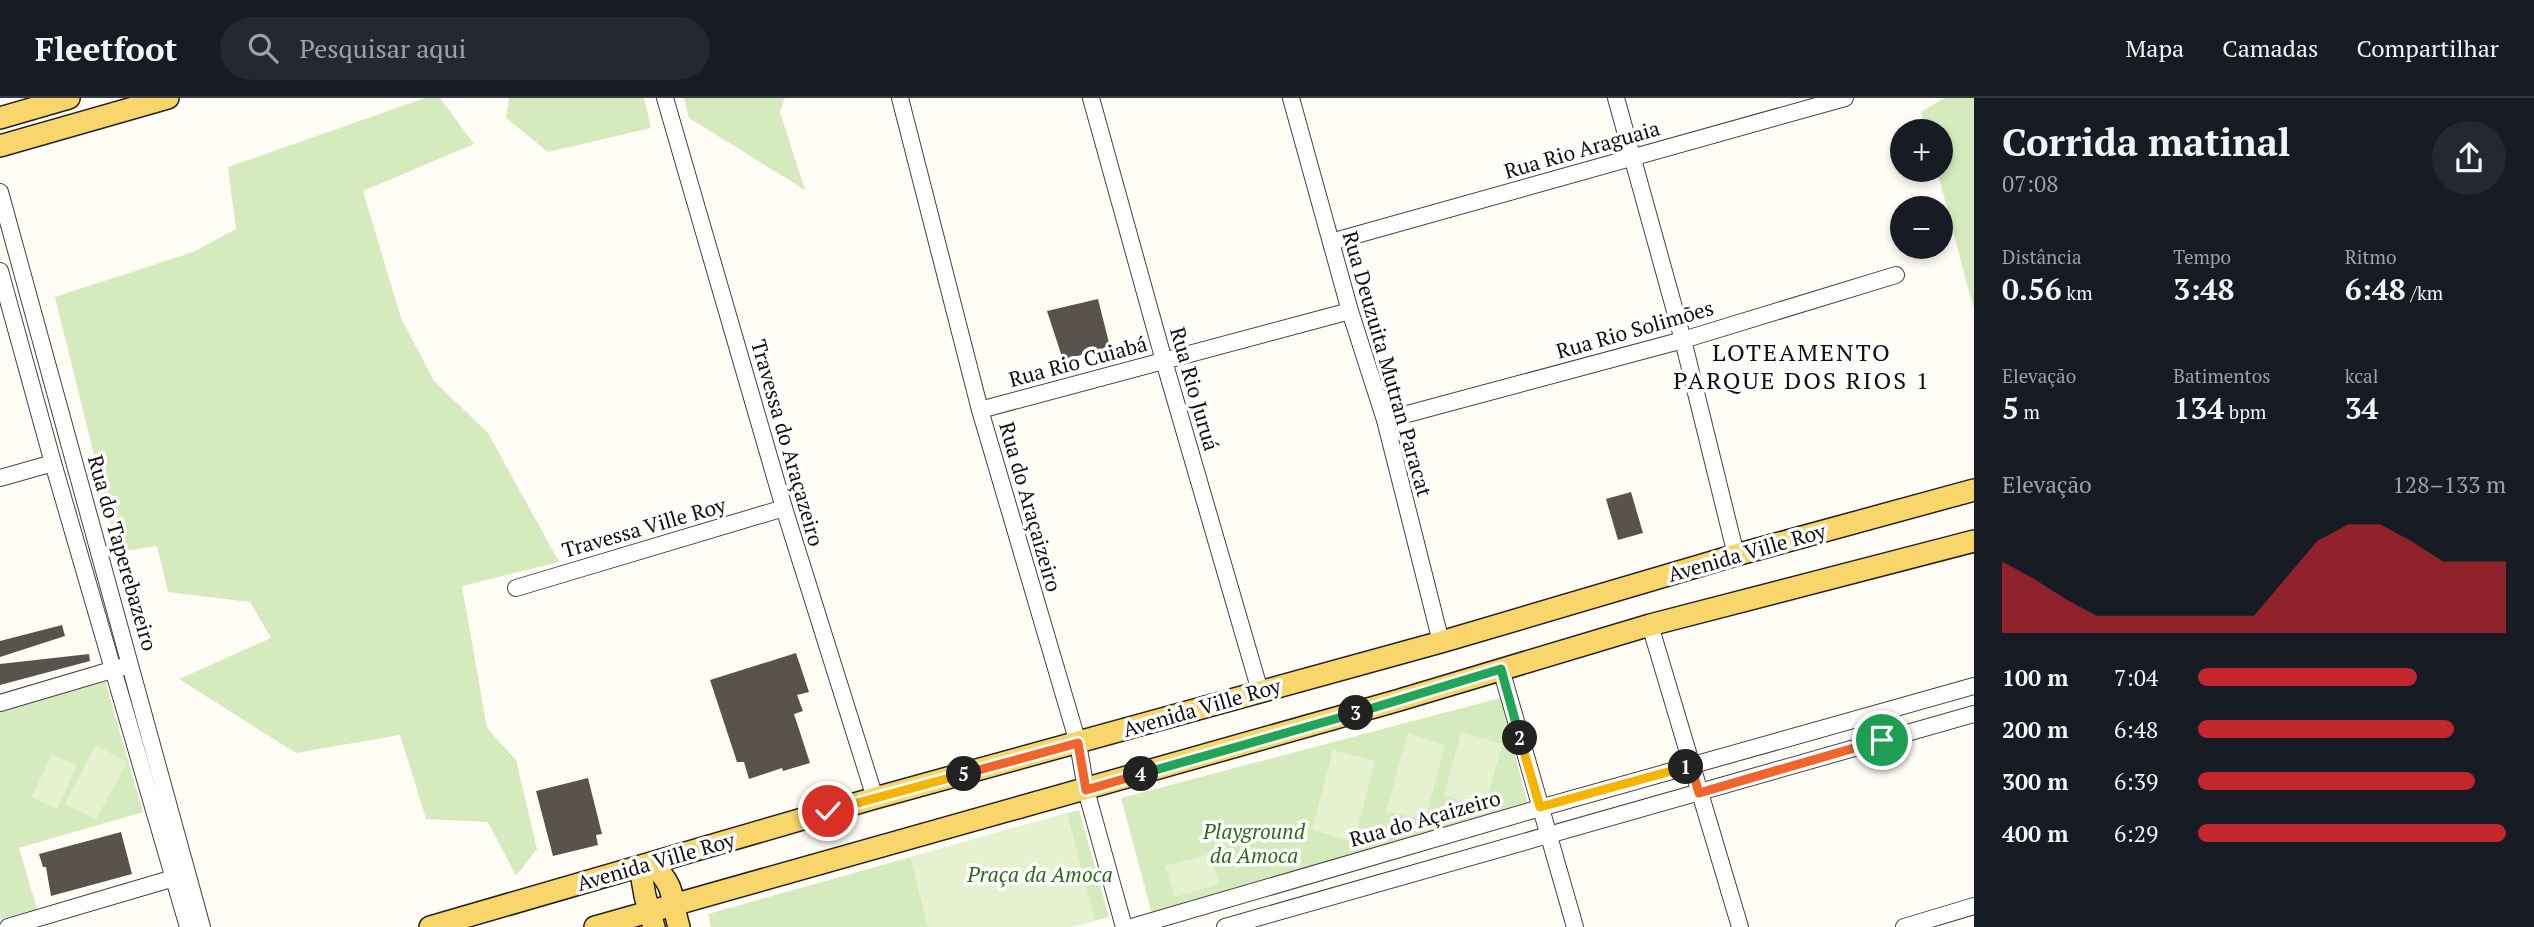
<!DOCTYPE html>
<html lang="pt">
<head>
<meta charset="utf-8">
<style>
  :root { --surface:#171b24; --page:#242831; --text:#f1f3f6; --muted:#9ea1a6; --line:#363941; --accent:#c4262e }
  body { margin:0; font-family:"PT Serif",serif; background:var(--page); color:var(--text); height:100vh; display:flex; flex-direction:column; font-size:26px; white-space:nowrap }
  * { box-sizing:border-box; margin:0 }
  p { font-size:23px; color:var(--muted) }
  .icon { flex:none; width:38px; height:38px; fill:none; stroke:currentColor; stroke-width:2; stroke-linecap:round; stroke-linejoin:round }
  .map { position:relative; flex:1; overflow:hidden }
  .drawer { display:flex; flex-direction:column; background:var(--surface); width:560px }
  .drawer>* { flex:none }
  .fabs { position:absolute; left:1890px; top:21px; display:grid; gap:14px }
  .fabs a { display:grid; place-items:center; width:63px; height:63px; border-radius:50%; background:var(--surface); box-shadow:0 4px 10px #0003; font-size:35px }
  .pin { position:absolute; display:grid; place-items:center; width:60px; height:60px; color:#fff; margin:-30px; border:4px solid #fff; border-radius:50%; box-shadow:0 2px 7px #0007 }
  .km { position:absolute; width:35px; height:35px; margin:-18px; border-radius:50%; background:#222; color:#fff; font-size:19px; line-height:35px; text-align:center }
  .round { display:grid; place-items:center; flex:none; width:74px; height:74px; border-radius:37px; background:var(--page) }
  .overview { display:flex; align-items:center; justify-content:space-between; height:119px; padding:0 28px }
  h1 { font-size:38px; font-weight:800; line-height:52px }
  .figures { display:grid; grid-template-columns:repeat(3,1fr); gap:10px; height:119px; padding:7px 28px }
  .figures div { display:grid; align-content:center }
  .figures b { font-size:30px; font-weight:800 }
  .figures small { font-size:19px; font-weight:400 }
  .figures p { font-size:19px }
  .chart { height:196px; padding:14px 28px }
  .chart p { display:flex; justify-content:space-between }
  .chart svg { width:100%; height:126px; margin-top:7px; fill:var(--accent); opacity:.7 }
  ul { padding:0 28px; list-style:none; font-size:23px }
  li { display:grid; grid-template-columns:112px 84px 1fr; align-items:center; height:52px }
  li i { height:18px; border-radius:9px; background:var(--accent) }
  header { display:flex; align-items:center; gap:42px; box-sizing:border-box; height:98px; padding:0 35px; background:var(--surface); border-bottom:2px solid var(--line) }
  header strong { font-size:33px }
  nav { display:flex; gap:38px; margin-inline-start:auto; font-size:24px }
  .search { width:490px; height:63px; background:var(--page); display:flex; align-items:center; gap:18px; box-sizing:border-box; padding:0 24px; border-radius:38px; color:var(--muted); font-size:26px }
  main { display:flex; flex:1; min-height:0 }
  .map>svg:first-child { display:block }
  .green { fill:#d5ebbd }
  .pitch { fill:#e6f2cf }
  .building { fill:#5a524d }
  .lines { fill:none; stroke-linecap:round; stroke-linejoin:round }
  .minor-casing { stroke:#444; stroke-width:18 }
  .major-casing { stroke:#222; stroke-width:24 }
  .minor { stroke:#fff; stroke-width:16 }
  .major { stroke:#f9d66b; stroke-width:21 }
  .split-1-casing { stroke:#fff; stroke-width:14 }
  .split-2-casing { stroke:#fff; stroke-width:14 }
  .split-3-casing { stroke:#fff; stroke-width:14 }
  .split-4-casing { stroke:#fff; stroke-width:14 }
  .split-5-casing { stroke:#fff; stroke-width:14 }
  .split-6-casing { stroke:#fff; stroke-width:14 }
  .split-1 { stroke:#f0652b; stroke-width:9 }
  .split-2 { stroke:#f5b400; stroke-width:9 }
  .split-3 { stroke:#22a559; stroke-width:9 }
  .split-4 { stroke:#22a559; stroke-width:9 }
  .split-5 { stroke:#f0652b; stroke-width:9 }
  .split-6 { stroke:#f5b400; stroke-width:9 }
  .labels { text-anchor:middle; stroke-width:7; stroke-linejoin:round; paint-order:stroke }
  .street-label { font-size:21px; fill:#111; stroke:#fff }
  .park-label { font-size:21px; font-style:italic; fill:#2f6b1f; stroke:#fff }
  .quarter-label { font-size:24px; letter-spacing:2px; fill:#111; stroke:#fff }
</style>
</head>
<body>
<header>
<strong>Fleetfoot</strong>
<div class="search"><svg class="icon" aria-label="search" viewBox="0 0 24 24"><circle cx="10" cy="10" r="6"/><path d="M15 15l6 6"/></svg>Pesquisar aqui</div>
<nav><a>Mapa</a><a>Camadas</a><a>Compartilhar</a></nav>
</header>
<main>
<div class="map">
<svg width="1974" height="829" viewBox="0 0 1974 829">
  <rect width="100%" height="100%" fill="#fffdf5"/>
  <g class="green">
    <path d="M425,0H440L474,46L363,93L401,220L434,283L488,335L559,464L462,488L487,630L516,662L537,751L516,778L488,724L426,721L400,637L296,655L179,581L271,540L250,504L168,494L157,448L118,454L55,199L193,154L236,131L228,69Z"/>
    <path d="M509,0H644L651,30L548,54L506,20Z"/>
    <path d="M684,0H785L780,14L805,92L689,20Z"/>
    <path d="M1944,0H1974V213L1937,72H1941V33H1926L1921,14Z"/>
    <path d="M105,582L143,714L19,750L37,811L0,821V612Z"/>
    <path d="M1500,600L1528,706L1152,816L1121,700Z"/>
    <path d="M1079,712L1109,819L1070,829H711L708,816Z"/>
  </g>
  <g class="pitch">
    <path d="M1461,634L1502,646L1485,709L1444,697Z"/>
    <path d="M1408,635L1445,647L1425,722L1386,713Z"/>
    <path d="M95,647L127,664L96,721L65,706Z"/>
    <path d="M1333,652L1375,663L1354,744L1312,732Z"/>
    <path d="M52,656L77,668L57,711L32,699Z"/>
    <path d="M1067,715L1095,822L1070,829H928L910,759Z"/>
    <path d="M1210,756L1219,786L1175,799L1165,768Z"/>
  </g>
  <g class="building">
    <path d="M1098,201L1110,249L1063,262L1047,213Z"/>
    <path d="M1631,394L1643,435L1618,442L1606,401Z"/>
    <path d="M62,527L65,538L0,559V543Z"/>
    <path d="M796,555L809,594L797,597L803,613L794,616L810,665L783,673L782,670L749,681L744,664H737L710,582Z"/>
    <path d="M89,556L90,563L0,587V566Z"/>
    <path d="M588,680L602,736L596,737L598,747L553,758L536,693Z"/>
    <path d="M121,734L132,776L51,798L46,769H43L39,756Z"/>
  </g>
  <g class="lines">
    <defs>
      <g id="minor">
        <path d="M665,0L784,410L875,700"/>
        <path d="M900,0L980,312L1078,645L1086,692L1124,829"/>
        <path d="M1091,0L1164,263L1260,593"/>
        <path d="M1291,0L1350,213L1385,322L1441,544"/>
        <path d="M1616,0L1683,242L1736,457"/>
        <path d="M0,94L202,829"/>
        <path d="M1331,144L1845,0"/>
        <path d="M0,173L53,365L188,829"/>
        <path d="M980,312L1350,213"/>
        <path d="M1385,322L1683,242L1896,177"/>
        <path d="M0,380L53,365"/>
        <path d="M516,490L784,410"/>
        <path d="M1650,527L1740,829"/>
        <path d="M1501,571L1575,829"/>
        <path d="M0,605L122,569"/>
        <path d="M8,829L184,777"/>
        <path d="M1132,829L1540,710L1974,588"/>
        <path d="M1225,829L1974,616"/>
        <path d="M1904,829L1974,808"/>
      </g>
      <g id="major">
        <path d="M0,20L69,0"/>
        <path d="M0,48L168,0"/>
        <path d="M652,766C677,790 670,799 679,829"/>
        <path d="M640,769L645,798L654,829"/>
        <path d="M430,829L875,700L1441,544L1736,457L1974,392"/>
        <path d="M595,829L1396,603L1650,527L1974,443"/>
      </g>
    </defs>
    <use href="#minor" class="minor-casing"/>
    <use href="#major" class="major-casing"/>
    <use href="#minor" class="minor"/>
    <use href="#major" class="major"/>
  </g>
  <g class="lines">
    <defs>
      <path id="split-1" d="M1686,669L1691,668L1699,695L1882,642"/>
      <path id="split-2" d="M1520,640L1540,709L1686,669"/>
      <path id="split-3" d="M1356,615L1501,571L1520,640"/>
      <path id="split-4" d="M1141,676L1356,615"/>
      <path id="split-5" d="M964,676L1078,645L1086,692L1141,676"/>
      <path id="split-6" d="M828,713L964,676"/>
    </defs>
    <use href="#split-1" class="split-1-casing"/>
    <use href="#split-2" class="split-2-casing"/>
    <use href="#split-3" class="split-3-casing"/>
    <use href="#split-4" class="split-4-casing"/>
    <use href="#split-5" class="split-5-casing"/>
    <use href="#split-6" class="split-6-casing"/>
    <use href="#split-1" class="split-1"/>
    <use href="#split-2" class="split-2"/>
    <use href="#split-3" class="split-3"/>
    <use href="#split-4" class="split-4"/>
    <use href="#split-5" class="split-5"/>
    <use href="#split-6" class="split-6"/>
  </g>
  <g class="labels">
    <g class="street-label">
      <text transform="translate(1582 52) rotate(-16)" y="7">Rua Rio Araguaia</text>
      <text transform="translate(1635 232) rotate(-16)" y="7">Rua Rio Solimões</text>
      <text transform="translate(1078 264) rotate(-15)" y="7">Rua Rio Cuiabá</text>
      <text transform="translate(1387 266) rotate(74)" y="7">Rua Deuzuita Mutran Paracat</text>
      <text transform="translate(1194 291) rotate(74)" y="7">Rua Rio Juruá</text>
      <text transform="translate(787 345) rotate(74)" y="7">Travessa do Araçazeiro</text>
      <text transform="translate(1030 409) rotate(74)" y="7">Rua do Araçaizeiro</text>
      <text transform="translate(644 430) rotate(-16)" y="7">Travessa Ville Roy</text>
      <text transform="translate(122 455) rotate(74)" y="7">Rua do Taperebazeiro</text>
      <text transform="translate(1747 455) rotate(-16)" y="7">Avenida Ville Roy</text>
      <text transform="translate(1202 610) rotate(-16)" y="7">Avenida Ville Roy</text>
      <text transform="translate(1425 721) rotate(-16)" y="7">Rua do Açaizeiro</text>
      <text transform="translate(656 764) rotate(-16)" y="7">Avenida Ville Roy</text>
    </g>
    <g class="park-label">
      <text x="1254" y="741">Playground<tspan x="1254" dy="24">da Amoca</tspan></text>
      <text x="1040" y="784">Praça da Amoca</text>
    </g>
    <g class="quarter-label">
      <text x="1802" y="263">LOTEAMENTO<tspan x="1802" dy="28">PARQUE DOS RIOS 1</tspan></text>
    </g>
  </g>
</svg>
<div class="fabs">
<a>+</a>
<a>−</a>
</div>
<div class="pin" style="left:1882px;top:642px;background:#1e9e55"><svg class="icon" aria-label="arrive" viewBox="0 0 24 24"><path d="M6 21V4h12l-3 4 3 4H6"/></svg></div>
<div class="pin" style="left:828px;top:713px;background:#d93025"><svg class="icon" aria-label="check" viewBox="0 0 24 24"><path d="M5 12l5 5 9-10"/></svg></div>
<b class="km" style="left:1686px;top:669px">1</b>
<b class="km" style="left:1520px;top:640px">2</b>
<b class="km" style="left:1356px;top:615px">3</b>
<b class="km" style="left:1141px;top:676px">4</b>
<b class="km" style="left:964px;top:676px">5</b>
</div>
<section class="drawer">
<div class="overview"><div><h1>Corrida matinal</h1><p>07:08</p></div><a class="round"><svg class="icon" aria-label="share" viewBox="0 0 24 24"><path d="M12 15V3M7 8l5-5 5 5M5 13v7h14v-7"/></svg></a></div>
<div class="figures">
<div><p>Distância</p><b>0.56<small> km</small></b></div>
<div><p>Tempo</p><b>3:48</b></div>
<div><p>Ritmo</p><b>6:48<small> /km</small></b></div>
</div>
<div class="figures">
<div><p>Elevação</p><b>5<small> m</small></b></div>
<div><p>Batimentos</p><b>134<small> bpm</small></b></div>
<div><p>kcal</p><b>34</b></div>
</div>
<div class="chart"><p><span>Elevação</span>128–133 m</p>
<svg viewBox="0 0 160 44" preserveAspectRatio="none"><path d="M0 44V19L10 25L20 32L30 38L40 38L50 38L60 38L70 38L80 38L90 25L100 12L110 6L120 6L130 12L140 19L150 19L160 19V44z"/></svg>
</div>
<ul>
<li><b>100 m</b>7:04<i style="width:71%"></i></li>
<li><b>200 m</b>6:48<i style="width:83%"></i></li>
<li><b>300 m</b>6:39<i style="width:90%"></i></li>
<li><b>400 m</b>6:29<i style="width:100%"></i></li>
</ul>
</section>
</main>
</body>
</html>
